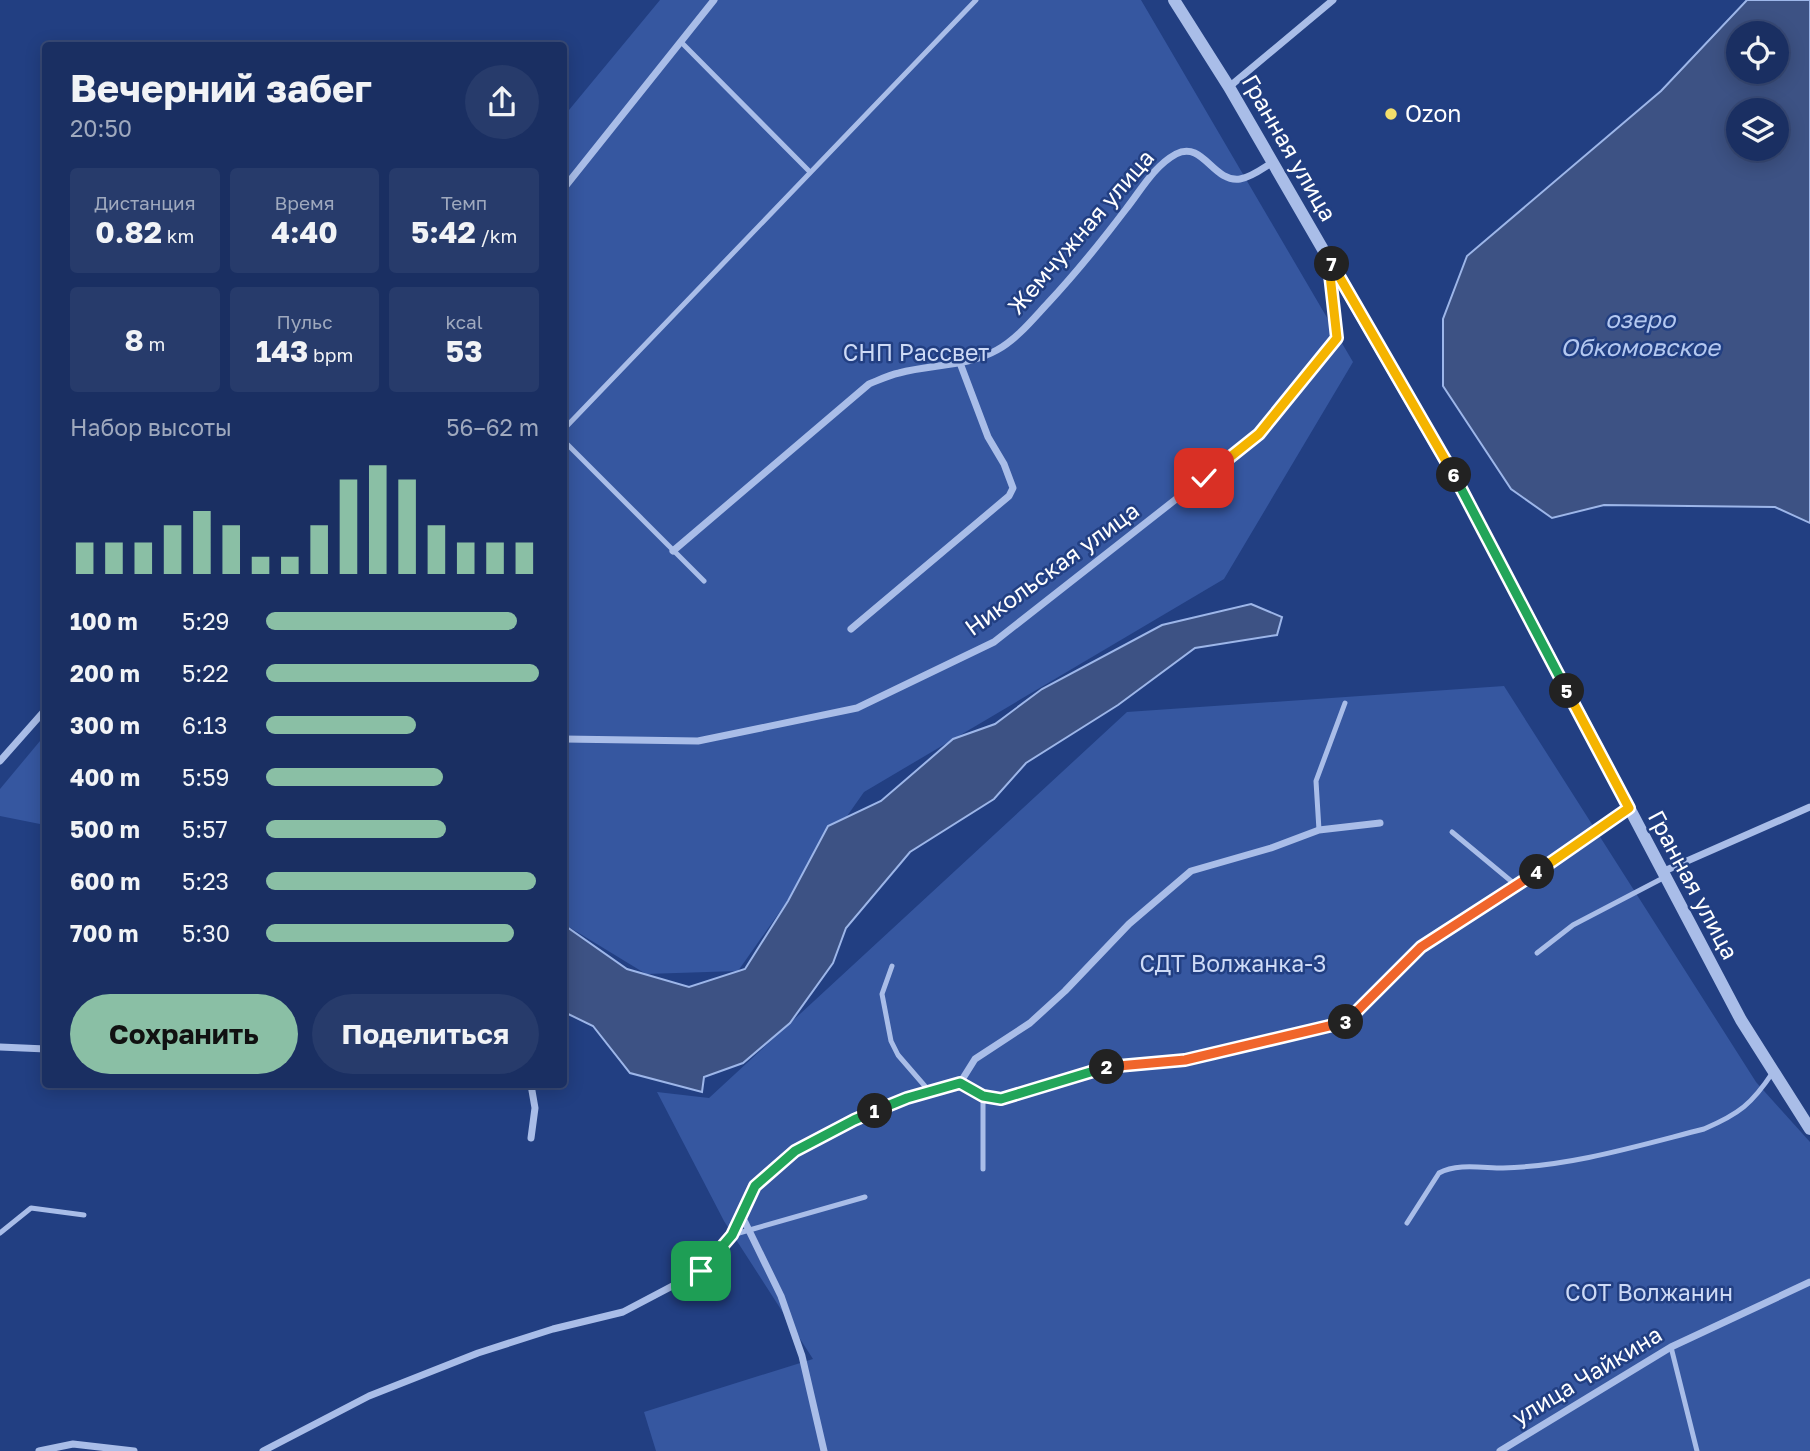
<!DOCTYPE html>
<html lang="ru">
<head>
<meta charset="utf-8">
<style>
  :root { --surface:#1a2f62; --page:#273b6b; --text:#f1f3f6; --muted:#9fa9be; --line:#384a77; --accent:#8abfa5 }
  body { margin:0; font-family:"Golos Text",sans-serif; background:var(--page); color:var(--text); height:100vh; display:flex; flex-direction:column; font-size:26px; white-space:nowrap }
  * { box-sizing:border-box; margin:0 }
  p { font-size:23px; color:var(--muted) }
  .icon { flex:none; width:38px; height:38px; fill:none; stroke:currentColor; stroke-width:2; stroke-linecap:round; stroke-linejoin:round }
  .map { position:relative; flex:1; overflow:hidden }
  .details { position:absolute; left:42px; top:42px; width:525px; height:1046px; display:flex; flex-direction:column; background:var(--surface); border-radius:7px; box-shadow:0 4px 18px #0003,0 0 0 2px var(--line) }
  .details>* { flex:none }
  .fabs { position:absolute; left:1726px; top:21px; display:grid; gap:14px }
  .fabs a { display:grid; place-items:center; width:63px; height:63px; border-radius:50%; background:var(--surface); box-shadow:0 4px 18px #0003,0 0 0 2px var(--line); font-size:35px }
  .pin { position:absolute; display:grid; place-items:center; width:60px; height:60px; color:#fff; margin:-30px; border-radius:14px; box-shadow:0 4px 10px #0006 }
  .km { position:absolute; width:35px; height:35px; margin:-18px; border-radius:50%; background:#222; color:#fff; font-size:19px; line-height:35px; text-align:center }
  .round { display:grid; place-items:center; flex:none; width:74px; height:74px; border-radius:37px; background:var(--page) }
  .overview { display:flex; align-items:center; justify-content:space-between; height:119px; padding:0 28px }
  h1 { font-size:38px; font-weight:700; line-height:52px }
  .figures { display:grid; grid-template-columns:repeat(3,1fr); gap:10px; height:119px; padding:7px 28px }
  .figures div { display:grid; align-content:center; border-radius:7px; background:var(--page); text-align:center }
  .figures b { font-size:30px; font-weight:700 }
  .figures small { font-size:19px; font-weight:400 }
  .figures p { font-size:19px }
  .chart { height:196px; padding:14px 28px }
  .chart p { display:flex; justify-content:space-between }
  .chart svg { width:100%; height:126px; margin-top:7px; stroke:var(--accent); stroke-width:6 }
  .primary-button { display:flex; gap:14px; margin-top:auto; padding:14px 28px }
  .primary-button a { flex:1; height:80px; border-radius:42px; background:var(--accent); color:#111; font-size:28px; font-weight:700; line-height:80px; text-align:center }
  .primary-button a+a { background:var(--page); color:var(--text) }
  ul { padding:0 28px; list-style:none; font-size:23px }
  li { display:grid; grid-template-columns:112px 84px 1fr; align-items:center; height:52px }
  li i { height:18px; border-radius:9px; background:var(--accent) }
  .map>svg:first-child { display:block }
  .green { fill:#3657a0 }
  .water { fill:#3d5284; stroke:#9db6e9; stroke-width:2; fill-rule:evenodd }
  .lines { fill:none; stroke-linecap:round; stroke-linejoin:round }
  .service { stroke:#a9bde8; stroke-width:5 }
  .minor { stroke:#a9bde8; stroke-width:7 }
  .tertiary { stroke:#a9bde8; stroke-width:12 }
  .split-1-casing { stroke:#fff; stroke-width:14 }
  .split-2-casing { stroke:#fff; stroke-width:14 }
  .split-3-casing { stroke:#fff; stroke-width:14 }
  .split-4-casing { stroke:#fff; stroke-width:14 }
  .split-5-casing { stroke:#fff; stroke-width:14 }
  .split-6-casing { stroke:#fff; stroke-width:14 }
  .split-7-casing { stroke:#fff; stroke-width:14 }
  .split-8-casing { stroke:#fff; stroke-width:14 }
  .split-1 { stroke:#22a559; stroke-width:9 }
  .split-2 { stroke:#22a559; stroke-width:9 }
  .split-3 { stroke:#f0652b; stroke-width:9 }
  .split-4 { stroke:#f0652b; stroke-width:9 }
  .split-5 { stroke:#f5b400; stroke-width:9 }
  .split-6 { stroke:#22a559; stroke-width:9 }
  .split-7 { stroke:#f5b400; stroke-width:9 }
  .split-8 { stroke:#f5b400; stroke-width:9 }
  .poi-dot { fill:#f4df6b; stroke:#223f82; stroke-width:2.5 }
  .labels { text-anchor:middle; stroke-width:5; stroke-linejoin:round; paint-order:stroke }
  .poi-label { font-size:23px; fill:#fff; stroke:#223f82; text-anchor:start }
  .street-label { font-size:23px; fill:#fff; stroke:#223f82 }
  .park-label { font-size:23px; fill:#cddaf6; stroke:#223f82 }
  .water-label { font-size:24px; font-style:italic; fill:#b4c8f0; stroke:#223f82 }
</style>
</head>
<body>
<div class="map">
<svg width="1810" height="1451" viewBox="0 0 1810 1451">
  <rect width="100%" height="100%" fill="#223f82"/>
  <g class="green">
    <path d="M660,0H1141L1353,362L1224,579L864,792L738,971L646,974L564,924V116Z"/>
    <path d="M1504,686L1756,1082L1810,1142V1451H656L644,1412L813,1359L724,1221L657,1092L709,1098L1127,712Z"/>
    <path d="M45,735V825L0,816V789Z"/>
  </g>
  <g class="water">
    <path d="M1747,0H1810V523L1775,507L1604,505L1552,518L1511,489L1443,386V319L1467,256L1661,91ZM1738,33H1776V72H1738ZM1738,110H1776V149H1738Z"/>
    <path d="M1251,604L1282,617L1277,635L1195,648L1118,705L1026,763L994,799L910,852L846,928L833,963L790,1023L743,1063L704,1077L702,1092L630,1073L593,1026L564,1012V925L627,969L689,987L745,969L788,901L828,826L881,801L953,739L995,724L1042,689L1162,625Z"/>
  </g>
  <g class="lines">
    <g class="service">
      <path d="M681,42L810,172"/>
      <path d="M564,429L976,0"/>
      <path d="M564,441L704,581"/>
      <path d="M1319,830L1316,781L1345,703"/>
      <path d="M1452,832L1517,886"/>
      <path d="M1537,953L1573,925L1665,877"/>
      <path d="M892,966L882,994L891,1041L898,1055L930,1092"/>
      <path d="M983,1096V1169"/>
      <path d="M1407,1223L1439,1173C1457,1163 1483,1168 1503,1168C1572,1166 1637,1146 1704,1129C1739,1114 1752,1104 1773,1072"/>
      <path d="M0,1233L31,1208L84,1215"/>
      <path d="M732,1235L865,1197"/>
      <path d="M1671,1347L1697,1451"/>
    </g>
    <g class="minor">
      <path d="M1229,87L1333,0"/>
      <path d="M564,188L714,0"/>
      <path d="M673,551L869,384C879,380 889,375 899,373C932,364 967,367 997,350C1017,339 1033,319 1048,303C1076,273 1101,242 1126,209C1141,190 1154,166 1176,154C1203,140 1213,183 1240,179C1252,177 1263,168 1273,162"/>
      <path d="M851,629L1009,496L1013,488L1004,464L988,437L960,363"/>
      <path d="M564,739L698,741L857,708L994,642L1259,434L1337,338L1329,265"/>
      <path d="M0,761L46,709"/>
      <path d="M1662,872L1810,807"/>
      <path d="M0,1047L46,1049"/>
      <path d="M960,1083L983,1096L1001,1099L1098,1068L1185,1060L1346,1022L1421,947L1517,886L1629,808"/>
      <path d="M531,1138L535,1108L531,1085"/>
      <path d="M741,1214L781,1296L802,1356L824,1451"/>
      <path d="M39,1451L73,1444L134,1451"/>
      <path d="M263,1451L369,1396L478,1353L553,1329L623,1312L701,1271L732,1235L755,1186L795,1151L854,1120L907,1098L960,1083L975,1059L1030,1023L1065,991L1129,924L1191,871L1271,848L1319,830L1380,823"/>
      <path d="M1500,1451L1671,1347L1810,1282"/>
    </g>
    <path class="tertiary" d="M1174,0L1229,87L1458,483L1741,1020L1810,1129"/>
  </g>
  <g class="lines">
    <defs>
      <path id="split-1" d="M701,1271L732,1235L755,1186L795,1151L854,1120L875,1111"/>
      <path id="split-2" d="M875,1111L907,1098L960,1083L983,1096L1001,1099L1107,1067"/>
      <path id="split-3" d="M1107,1067L1185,1060L1346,1022"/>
      <path id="split-4" d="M1346,1022L1421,947L1537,872"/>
      <path id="split-5" d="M1537,872L1629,808L1567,691"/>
      <path id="split-6" d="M1454,475L1567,691"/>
      <path id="split-7" d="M1332,264L1454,475"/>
      <path id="split-8" d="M1204,478L1259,434L1337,338L1328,257L1332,264"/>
    </defs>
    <use href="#split-1" class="split-1-casing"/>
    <use href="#split-2" class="split-2-casing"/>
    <use href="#split-3" class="split-3-casing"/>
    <use href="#split-4" class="split-4-casing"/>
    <use href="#split-5" class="split-5-casing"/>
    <use href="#split-6" class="split-6-casing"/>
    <use href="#split-7" class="split-7-casing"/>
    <use href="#split-8" class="split-8-casing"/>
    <use href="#split-1" class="split-1"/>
    <use href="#split-2" class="split-2"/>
    <use href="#split-3" class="split-3"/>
    <use href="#split-4" class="split-4"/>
    <use href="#split-5" class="split-5"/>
    <use href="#split-6" class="split-6"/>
    <use href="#split-7" class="split-7"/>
    <use href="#split-8" class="split-8"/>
  </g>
  <circle class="poi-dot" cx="1391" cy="114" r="7"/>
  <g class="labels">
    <g class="poi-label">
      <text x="1405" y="122">Ozon</text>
    </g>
    <g class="street-label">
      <text transform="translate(1289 148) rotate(60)" y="8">Гранная улица</text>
      <text transform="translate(1081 232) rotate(-49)" y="8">Жемчужная улица</text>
      <text transform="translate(1052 569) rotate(-36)" y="8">Никольская улица</text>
      <text transform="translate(1693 885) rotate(62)" y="8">Гранная улица</text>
      <text transform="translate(1587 1376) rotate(-31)" y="8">улица Чайкина</text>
    </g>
    <g class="park-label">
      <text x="916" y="361">СНП Рассвет</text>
      <text x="1233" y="972">СДТ Волжанка-3</text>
      <text x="1649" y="1301">СОТ Волжанин</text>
    </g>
    <g class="water-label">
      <text x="1640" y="328">озеро<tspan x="1640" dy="28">Обкомовское</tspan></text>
    </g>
  </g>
</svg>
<div class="fabs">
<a><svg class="icon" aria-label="locate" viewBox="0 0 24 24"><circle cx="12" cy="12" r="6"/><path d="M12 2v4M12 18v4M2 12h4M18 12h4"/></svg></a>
<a><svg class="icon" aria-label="layers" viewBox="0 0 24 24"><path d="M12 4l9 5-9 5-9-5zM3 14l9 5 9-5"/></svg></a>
</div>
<div class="pin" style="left:701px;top:1271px;background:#1e9e55"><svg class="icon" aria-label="arrive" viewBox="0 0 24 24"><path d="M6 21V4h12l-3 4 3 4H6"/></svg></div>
<div class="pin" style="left:1204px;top:478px;background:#d93025"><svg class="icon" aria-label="check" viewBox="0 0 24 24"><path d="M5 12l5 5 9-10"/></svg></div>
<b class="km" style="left:875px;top:1111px">1</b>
<b class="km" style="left:1107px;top:1067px">2</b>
<b class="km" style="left:1346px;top:1022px">3</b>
<b class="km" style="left:1537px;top:872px">4</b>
<b class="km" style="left:1567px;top:691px">5</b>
<b class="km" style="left:1454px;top:475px">6</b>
<b class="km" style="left:1332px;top:264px">7</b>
<section class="details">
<div class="overview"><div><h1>Вечерний забег</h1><p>20:50</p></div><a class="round"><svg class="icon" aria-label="share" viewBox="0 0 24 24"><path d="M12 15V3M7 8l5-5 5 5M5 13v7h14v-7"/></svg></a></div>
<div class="figures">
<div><p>Дистанция</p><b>0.82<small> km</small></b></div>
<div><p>Время</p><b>4:40</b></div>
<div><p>Темп</p><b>5:42<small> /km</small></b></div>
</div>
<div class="figures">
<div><b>8<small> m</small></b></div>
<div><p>Пульс</p><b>143<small> bpm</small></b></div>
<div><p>kcal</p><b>53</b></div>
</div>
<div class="chart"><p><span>Набор высоты</span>56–62 m</p>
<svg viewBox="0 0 160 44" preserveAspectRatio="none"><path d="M5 44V33M15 44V33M25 44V33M35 44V27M45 44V22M55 44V27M65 44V38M75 44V38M85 44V27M95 44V11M105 44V6M115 44V11M125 44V27M135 44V33M145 44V33M155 44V33"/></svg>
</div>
<ul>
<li><b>100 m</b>5:29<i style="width:92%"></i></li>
<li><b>200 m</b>5:22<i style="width:100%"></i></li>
<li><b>300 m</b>6:13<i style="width:55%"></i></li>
<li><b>400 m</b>5:59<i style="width:65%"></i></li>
<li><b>500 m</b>5:57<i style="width:66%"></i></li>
<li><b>600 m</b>5:23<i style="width:99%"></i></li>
<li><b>700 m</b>5:30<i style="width:91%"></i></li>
</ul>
<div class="primary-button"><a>Сохранить</a><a>Поделиться</a></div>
</section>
</div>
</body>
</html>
